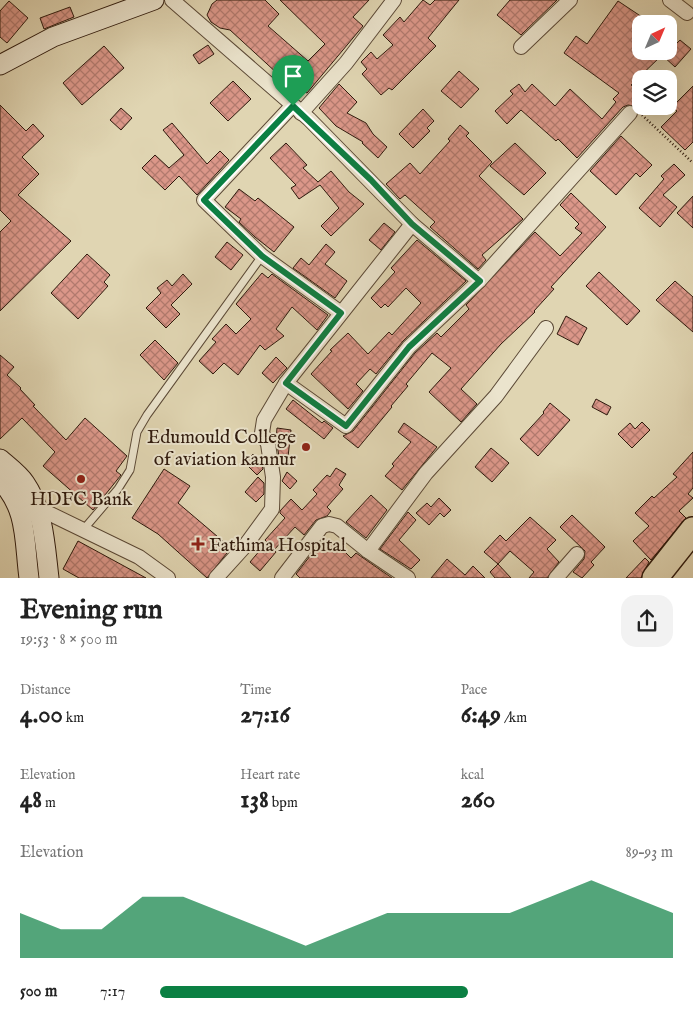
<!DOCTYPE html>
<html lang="en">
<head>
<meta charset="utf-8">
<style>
  :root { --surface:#fff; --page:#f2f2f2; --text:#222; --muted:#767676; --accent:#0b8043 }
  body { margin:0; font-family:"IM FELL English",serif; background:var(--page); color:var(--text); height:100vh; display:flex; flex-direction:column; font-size:19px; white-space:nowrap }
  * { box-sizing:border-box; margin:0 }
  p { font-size:16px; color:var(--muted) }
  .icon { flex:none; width:28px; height:28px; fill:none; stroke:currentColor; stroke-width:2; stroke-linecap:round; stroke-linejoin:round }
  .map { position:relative; height:578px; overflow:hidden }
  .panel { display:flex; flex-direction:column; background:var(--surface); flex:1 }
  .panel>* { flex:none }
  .needle { width:32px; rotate:44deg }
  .buttons { position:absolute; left:632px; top:15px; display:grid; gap:10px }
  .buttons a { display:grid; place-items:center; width:45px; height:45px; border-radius:10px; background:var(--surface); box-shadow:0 5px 20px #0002; font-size:25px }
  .pin { position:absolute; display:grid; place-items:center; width:42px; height:42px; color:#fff; margin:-51px -21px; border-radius:50% 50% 50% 0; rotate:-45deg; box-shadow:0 0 5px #0007 }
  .pin .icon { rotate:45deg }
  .round { display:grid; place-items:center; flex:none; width:52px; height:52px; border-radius:15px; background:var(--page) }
  .head { display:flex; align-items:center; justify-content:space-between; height:85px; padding:0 20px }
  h1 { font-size:28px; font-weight:700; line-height:38px }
  .figures { display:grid; grid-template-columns:repeat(3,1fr); gap:8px; height:85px; padding:5px 20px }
  .figures div { display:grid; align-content:center }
  .figures b { font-size:25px; font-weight:700 }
  .figures small { font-size:14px; font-weight:400 }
  .figures p { font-size:14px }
  .chart { height:140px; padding:10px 20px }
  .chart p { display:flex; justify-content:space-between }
  .chart svg { width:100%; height:90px; margin-top:5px; fill:var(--accent); opacity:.7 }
  ul { padding:0 20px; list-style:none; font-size:16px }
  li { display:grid; grid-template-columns:80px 60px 1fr; align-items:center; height:38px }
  li i { height:12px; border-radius:6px; background:var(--accent) }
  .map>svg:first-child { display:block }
  .building { fill:url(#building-cross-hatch); stroke:#2f1a0d }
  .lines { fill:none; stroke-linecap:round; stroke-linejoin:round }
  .lane-casing { stroke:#5b4936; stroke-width:9 }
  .street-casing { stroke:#5b4936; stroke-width:16 }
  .secondary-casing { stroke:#2f1a0d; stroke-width:21 }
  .highway-casing { stroke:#2f1a0d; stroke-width:28 }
  .path { stroke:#2f1a0d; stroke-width:2.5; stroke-dasharray:1 2.5; stroke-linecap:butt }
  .lane { stroke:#ebe4cd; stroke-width:7 }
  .street { stroke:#ebe4cd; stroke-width:14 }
  .secondary { stroke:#ebe4cd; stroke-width:19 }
  .highway { stroke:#e0d5b2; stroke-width:25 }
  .route-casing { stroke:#fff; stroke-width:10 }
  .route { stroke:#0b8043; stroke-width:6 }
  .poi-dot { fill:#8f2418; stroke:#ebe4cd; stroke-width:2 }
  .labels { text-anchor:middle; stroke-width:4; stroke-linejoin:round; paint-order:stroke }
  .poi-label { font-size:19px; fill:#2f1a0d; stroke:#ebe4cd; text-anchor:end }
</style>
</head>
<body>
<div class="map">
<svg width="693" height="578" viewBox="0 0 693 578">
  <defs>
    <pattern id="building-cross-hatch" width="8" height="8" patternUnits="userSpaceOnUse" patternTransform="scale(1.25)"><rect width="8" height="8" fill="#db9789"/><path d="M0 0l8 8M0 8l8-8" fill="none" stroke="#b27a6e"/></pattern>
  </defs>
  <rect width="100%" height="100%" fill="#e0d5b2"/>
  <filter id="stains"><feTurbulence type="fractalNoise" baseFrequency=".004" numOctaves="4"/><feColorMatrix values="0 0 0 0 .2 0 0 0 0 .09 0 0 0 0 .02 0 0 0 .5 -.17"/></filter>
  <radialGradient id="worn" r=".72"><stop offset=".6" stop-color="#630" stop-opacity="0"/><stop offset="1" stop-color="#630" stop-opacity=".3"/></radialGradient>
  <g class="building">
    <path d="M217,0H265L279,14L268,26L308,61L325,44L280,0H369L353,17L363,26L307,93L291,86L230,30L220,28L211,22L207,15L212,4Z"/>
    <path d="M423,0L430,5L435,0H459L428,38L436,46L392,90L389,88L381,95L362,74L367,69L361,62L371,52L377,59L393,45L383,35L400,17L404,22Z"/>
    <path d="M510,0H557L521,35L497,15Z"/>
    <path d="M9,1L28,18L7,43L0,37V11Z"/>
    <path d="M618,1L645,19L641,24V51H669L680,40L691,49L675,67L662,55L631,85L641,93V98L634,106L628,105L623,107L577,158L558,139L556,141L521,110L507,124L495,111L513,94L510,91L519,84L525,92L532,84L555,106L570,89L602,119L616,102L613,99L619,93L564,53L576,36L587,44Z"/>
    <path d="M70,7L74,17L44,29L40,18Z"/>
    <path d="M208,45L214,54L199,64L193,55Z"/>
    <path d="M104,46L124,68L82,105L63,83Z"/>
    <path d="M459,71L479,89L461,108L441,91Z"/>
    <path d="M233,81L251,99L228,121L210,103Z"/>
    <path d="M339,84L357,102L347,113L366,123L373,134L387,147L378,158L362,143L363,142L336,126L319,108Z"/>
    <path d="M693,86V142L685,150L661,127L677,111L672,107Z"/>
    <path d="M0,105L26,131L33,124L44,136L22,157L39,174L18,195L71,241L0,311V232L11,221L0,210Z"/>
    <path d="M121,108L132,118L121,130L110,120Z"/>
    <path d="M423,109L434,121L427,128L430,131L413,148L399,134Z"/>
    <path d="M172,123L207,164L220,151L229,160L197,195L179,176L165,190L142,168L155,155L169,168L184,155L163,130Z"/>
    <path d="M460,125L469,133L466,136L492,162L479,176L523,219L482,255L486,260L478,269L430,227L435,222L405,195L400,199L386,184L410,163L420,174L450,141L448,139Z"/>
    <path d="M621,136L652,165L640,177L636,173L616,195L590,171Z"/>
    <path d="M286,143L307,165L303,168L318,182L331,171L349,192L364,204L331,236L321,226L339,208L320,185L299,199L291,188L296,185L270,158Z"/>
    <path d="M515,143L546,173L524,195L490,166Z"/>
    <path d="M674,164L685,175L663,195L677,207L660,227L639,208L664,179L661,176Z"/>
    <path d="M239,189L255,201L258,198L294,227L274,252L255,237L239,222L241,219L225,207Z"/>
    <path d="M571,193L606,227L551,287L554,289L534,311L535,312L501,344L461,389L477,404L461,422L429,392L451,368L432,353L406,384L408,386L391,406L392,407L358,448L343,436L353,431L415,353L437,333L441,337L469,309L466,305L535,232L560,256L582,233L575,228L579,224L560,205Z"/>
    <path d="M693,196V228L677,213Z"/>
    <path d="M384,223L395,232L381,250L369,240Z"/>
    <path d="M417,240L466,281L403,341L376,374L370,369L356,384L363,391L348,409L311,374L332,351L330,350L348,333L368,354L389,332L392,335L421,303L406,288L388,307L385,304L381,308L371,298L395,272L391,268Z"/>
    <path d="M227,242L243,255L231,270L215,257Z"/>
    <path d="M326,244L335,252L325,264L347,281L335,298L293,268L301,258L309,265Z"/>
    <path d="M87,254L110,275L104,282L108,286L78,319L51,293Z"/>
    <path d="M599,272L640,311L627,325L586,286Z"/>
    <path d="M262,273L268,278L272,274L328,315L317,330L292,307L276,329L284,336L265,350L260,345L238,375L224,363L213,374L199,361L216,342L212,339L226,324L236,334L251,319L236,304Z"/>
    <path d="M183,274L192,284L171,305L180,314L166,328L146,308L161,293L157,288L167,280L172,286Z"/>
    <path d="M675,281L693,297V332L656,300Z"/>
    <path d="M566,316L587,328L578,345L557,334Z"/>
    <path d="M155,340L178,363L164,380L140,355Z"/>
    <path d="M0,355L14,367L7,375L21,388L20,389L35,405L33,406L66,440L85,418L127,456L116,471L121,475L93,510L43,466L55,452L22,418L0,439Z"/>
    <path d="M276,357L287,368L273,383L262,373Z"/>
    <path d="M596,399L611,407L607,415L592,407Z"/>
    <path d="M293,400L322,423L324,421L333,428L324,439L286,409Z"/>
    <path d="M550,403L570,420L538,456L520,439L544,413L543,412Z"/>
    <path d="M642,422L650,430L632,448L618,434L630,423L635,429Z"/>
    <path d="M404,423L437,447L402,490L385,476L394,466L392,464L411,442L398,432Z"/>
    <path d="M277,428L291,430L288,457L279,456L276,440Z"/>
    <path d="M491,448L509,463L492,482L475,467Z"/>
    <path d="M693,452V488L688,494L693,498L679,511L686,518L651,560L633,541L649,526L635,513L652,496L654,498L677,477L673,474Z"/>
    <path d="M253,454L262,464L263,469L257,475L245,463Z"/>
    <path d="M336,468L346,474L339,485L343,489L327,507L331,511L327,516L316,520L304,535L295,527L274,550L276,552L260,571L250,562L267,542L265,540L285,518L280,513V511L291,499L302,510L317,494L313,490L327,475L330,477Z"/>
    <path d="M164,469L190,486L178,503L231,548L207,578L158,534L132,518Z"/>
    <path d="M287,472L297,481L290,489L282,481Z"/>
    <path d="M258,477L264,483V494L256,502L245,492Z"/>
    <path d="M371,495L387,510L366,538L346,522Z"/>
    <path d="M439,498L451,510L444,517L440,513L429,525L416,513L427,503L431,507Z"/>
    <path d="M408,512L416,520L399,540L420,560L411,569L380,549Z"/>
    <path d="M572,515L605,547L591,562L594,565L582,578L573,572L584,559L585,551L560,527Z"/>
    <path d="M530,517L556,540L547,549L559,562L547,578H529L534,572L510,551L498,564L484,552L500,535L506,541Z"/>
    <path d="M324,538L338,551L341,548L351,558L356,553L392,578H300L296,574Z"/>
    <path d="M78,541L146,578H79L63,569Z"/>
    <path d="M645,558L649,562L641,578H626Z"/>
    <path d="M447,559L465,575L473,566L485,578H431Z"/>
    <path d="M498,564L511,578H495L490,572Z"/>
  </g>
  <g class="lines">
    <defs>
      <path id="lane" d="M83,530L118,489L130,470L137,432L147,415L262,256"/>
      <g id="street">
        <path d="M172,0L309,119L412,224L286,383L264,420L262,433L268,444L273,477L272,509L245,546L216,578"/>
        <path d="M670,0L687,13"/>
        <path d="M521,47L570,0"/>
        <path d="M293,105L204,200L262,256L341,313"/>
        <path d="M301,113L346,63L394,0"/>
        <path d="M412,224L479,281"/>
        <path d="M286,383L346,426L409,347L479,281L630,113"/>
        <path d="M33,512L38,508L139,557L168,578"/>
        <path d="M368,551L426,473L496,396L546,328"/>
        <path d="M282,578L322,526L329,524L337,526L368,551L408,578"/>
        <path d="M556,578L577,554"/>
      </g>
      <g id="secondary">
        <path d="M0,65L53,37L154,0"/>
        <path d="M0,459C8,466 19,474 25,483C44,511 45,545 49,578"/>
        <path d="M0,480C28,509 24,541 29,578"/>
      </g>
      <path id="highway" d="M655,578L693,530"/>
    </defs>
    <use href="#lane" class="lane-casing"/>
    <use href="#street" class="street-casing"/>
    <use href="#secondary" class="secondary-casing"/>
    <use href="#highway" class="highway-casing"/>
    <path class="path" d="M642,115L693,163"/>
    <use href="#lane" class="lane"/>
    <use href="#street" class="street"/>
    <use href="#secondary" class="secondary"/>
    <use href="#highway" class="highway"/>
  </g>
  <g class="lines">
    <defs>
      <path id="route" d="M293,106L371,180L412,224L480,281L409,347L346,426L286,383L341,313L262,256L204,200Z"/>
    </defs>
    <use href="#route" class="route-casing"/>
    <use href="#route" class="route"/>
  </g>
  <g class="poi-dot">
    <circle cx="306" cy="447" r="5"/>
    <circle cx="81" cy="479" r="5"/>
    <path d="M195.5 536.5h5v5h5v5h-5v5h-5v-5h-5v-5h5z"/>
  </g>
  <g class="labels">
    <g class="poi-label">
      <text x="296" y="443">Edumould College<tspan x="296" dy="22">of aviation kannur</tspan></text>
      <text x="81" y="505" text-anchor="middle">HDFC Bank</text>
      <text x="209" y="551" text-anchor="start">Fathima Hospital</text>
    </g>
  </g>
  <rect width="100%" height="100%" filter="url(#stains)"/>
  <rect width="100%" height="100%" fill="url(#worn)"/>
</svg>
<div class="buttons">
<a><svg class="needle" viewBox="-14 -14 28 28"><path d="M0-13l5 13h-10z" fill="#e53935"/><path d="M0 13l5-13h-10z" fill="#767676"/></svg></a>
<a><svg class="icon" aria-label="layers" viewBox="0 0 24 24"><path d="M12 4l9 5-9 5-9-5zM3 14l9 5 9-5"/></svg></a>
</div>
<div class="pin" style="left:293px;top:106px;background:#1e9e55"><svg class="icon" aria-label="arrive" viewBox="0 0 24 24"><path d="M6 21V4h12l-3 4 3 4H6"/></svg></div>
</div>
<section class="panel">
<div class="head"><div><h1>Evening run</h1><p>19:53 · 8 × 500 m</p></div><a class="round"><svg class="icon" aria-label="share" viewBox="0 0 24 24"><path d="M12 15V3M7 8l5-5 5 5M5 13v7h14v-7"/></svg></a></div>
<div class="figures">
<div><p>Distance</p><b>4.00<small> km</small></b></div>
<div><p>Time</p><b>27:16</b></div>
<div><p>Pace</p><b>6:49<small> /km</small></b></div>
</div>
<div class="figures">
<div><p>Elevation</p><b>48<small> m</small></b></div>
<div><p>Heart rate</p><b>138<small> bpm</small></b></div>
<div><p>kcal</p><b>260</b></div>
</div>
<div class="chart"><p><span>Elevation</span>89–93 m</p>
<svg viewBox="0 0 160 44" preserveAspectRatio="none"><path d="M0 44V22L10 30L20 30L30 14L40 14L50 22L60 30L70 38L80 30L90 22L100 22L110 22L120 22L130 14L140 6L150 14L160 22V44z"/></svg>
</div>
<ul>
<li><b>500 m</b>7:17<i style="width:60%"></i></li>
</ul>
</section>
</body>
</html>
